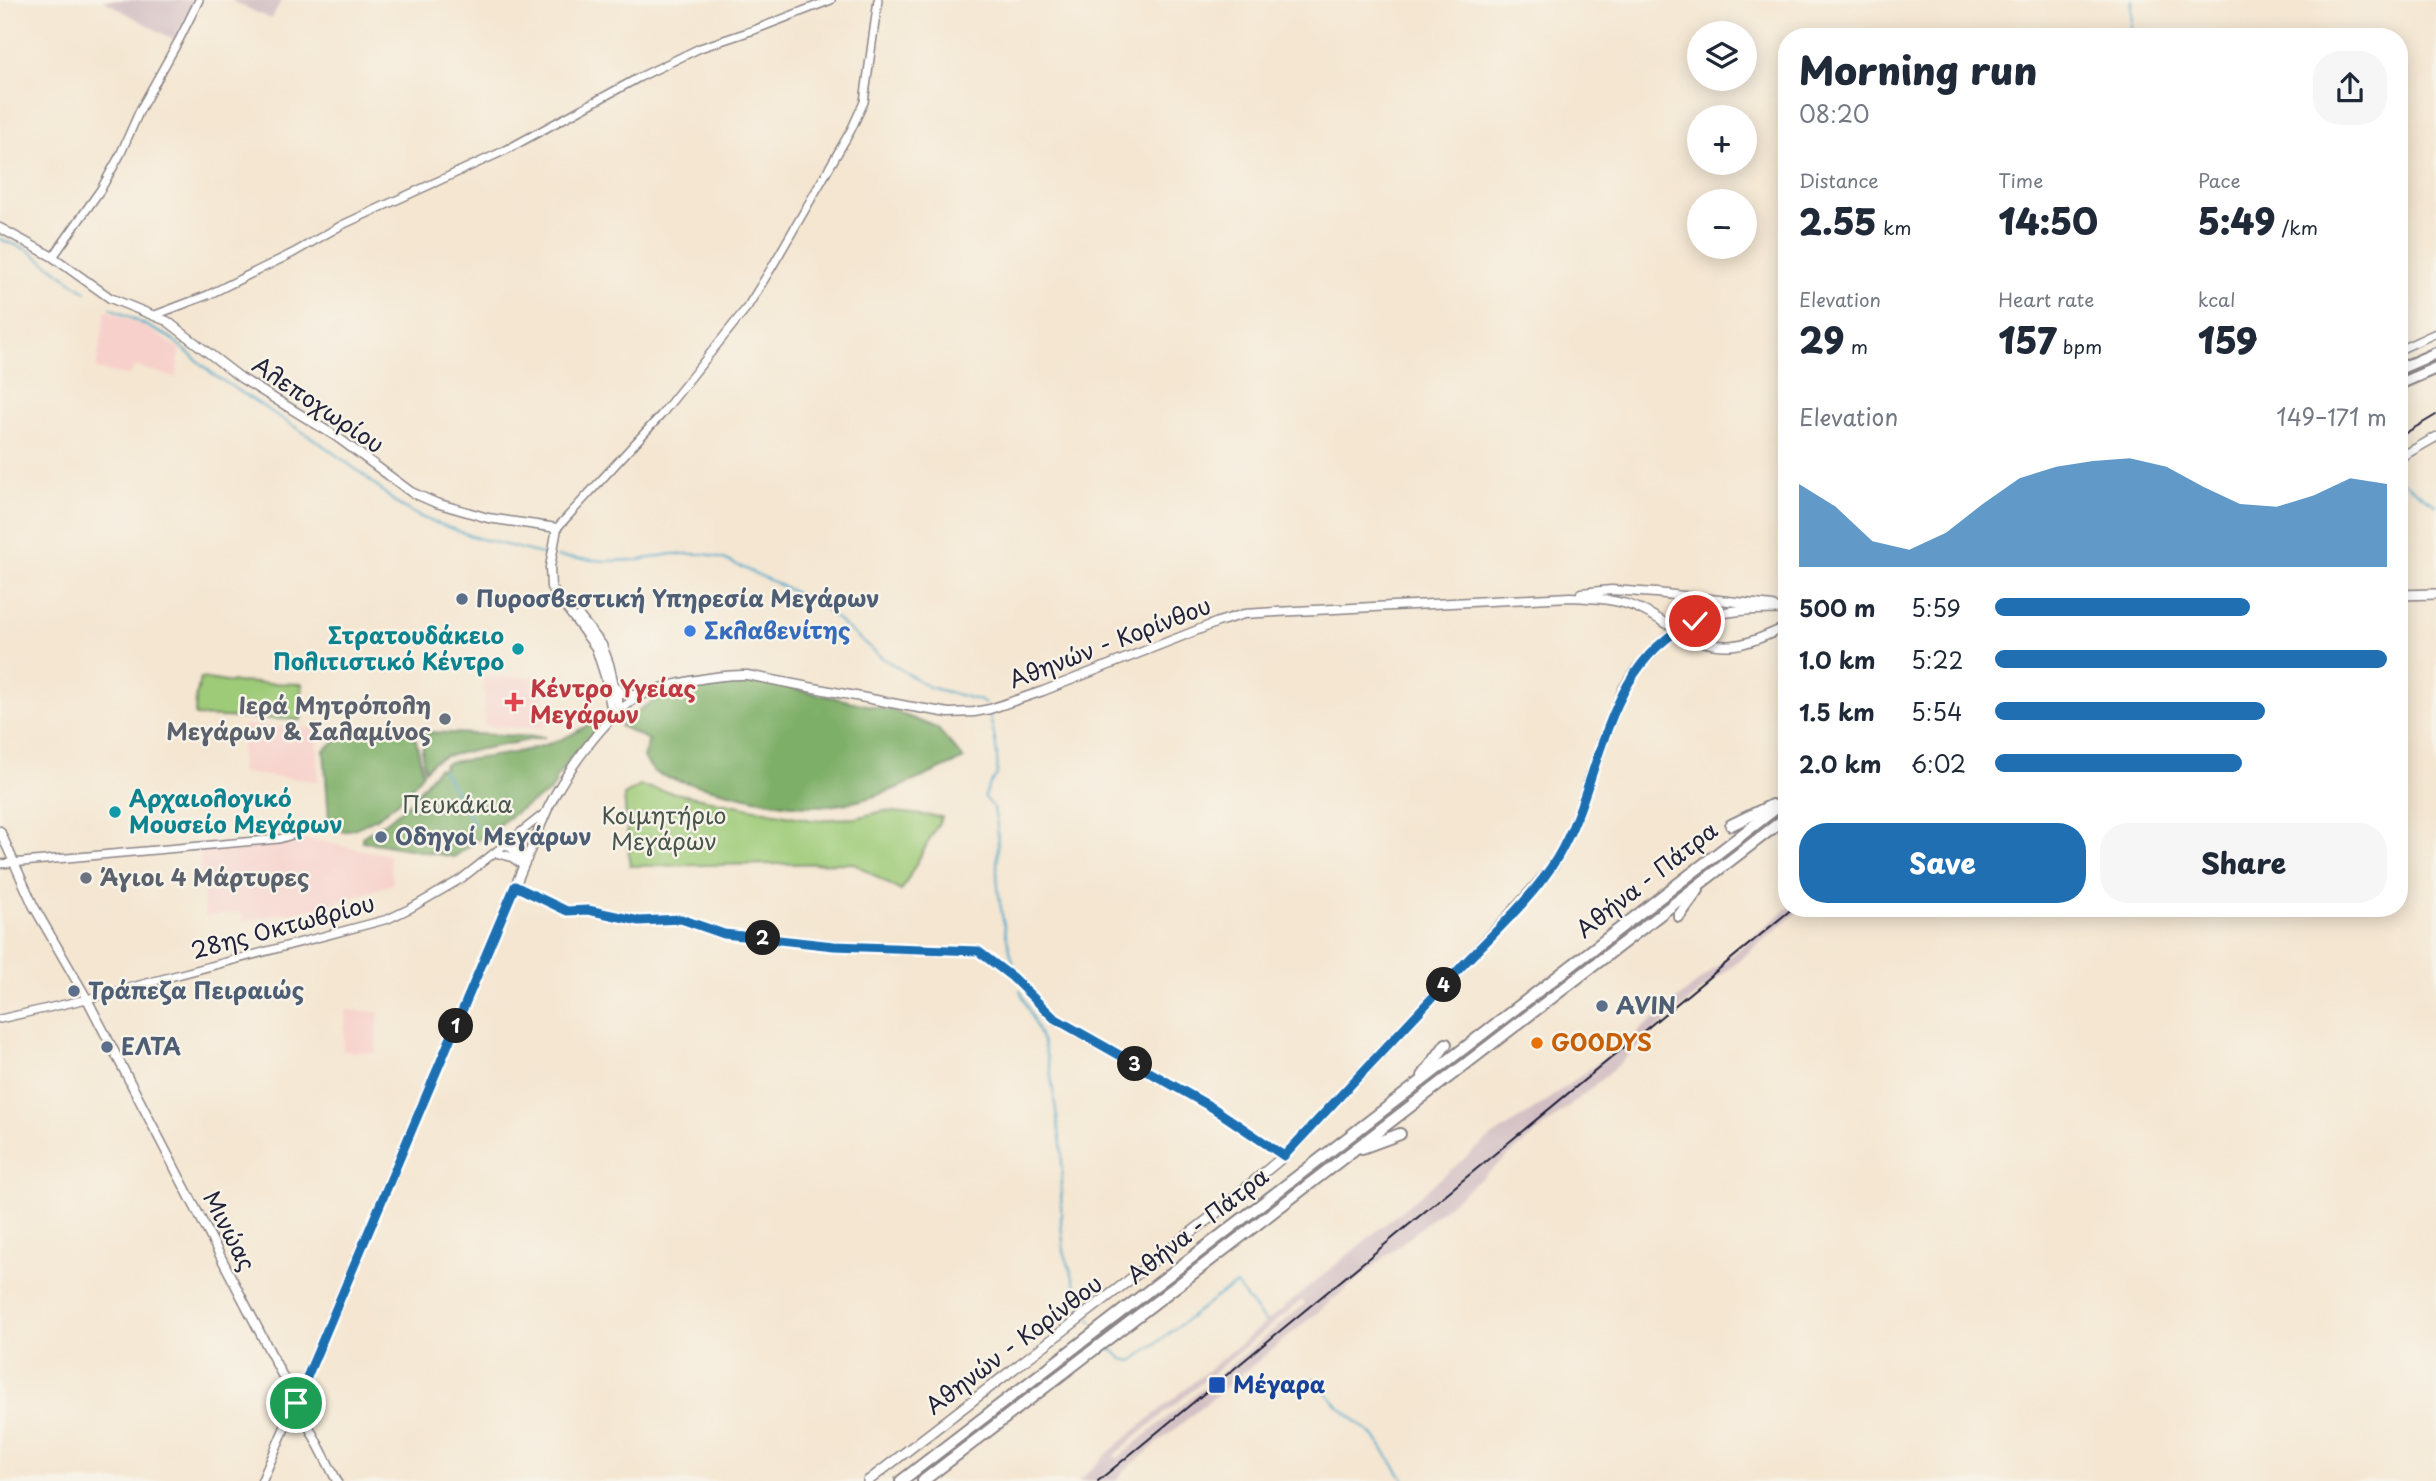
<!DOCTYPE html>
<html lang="en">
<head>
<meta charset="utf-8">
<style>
  :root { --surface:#fff; --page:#f6f6f7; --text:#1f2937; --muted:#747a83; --accent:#1f6fb2 }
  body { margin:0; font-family:"Playpen Sans",sans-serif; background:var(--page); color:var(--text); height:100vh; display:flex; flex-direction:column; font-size:26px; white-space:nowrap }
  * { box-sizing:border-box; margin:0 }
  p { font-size:23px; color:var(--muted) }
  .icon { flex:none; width:38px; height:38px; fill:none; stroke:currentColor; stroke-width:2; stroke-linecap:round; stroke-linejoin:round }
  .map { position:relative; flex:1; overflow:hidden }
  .drawer { position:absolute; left:1778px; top:28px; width:630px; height:889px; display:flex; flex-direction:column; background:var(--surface); border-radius:28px; box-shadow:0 4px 18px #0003 }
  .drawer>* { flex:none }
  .tools { position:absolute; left:1687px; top:21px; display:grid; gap:14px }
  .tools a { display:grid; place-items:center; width:70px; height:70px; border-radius:50%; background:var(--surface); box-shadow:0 4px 18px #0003; font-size:35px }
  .pin { position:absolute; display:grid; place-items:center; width:60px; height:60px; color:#fff; margin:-30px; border:4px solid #fff; border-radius:50%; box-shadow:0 2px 7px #0007 }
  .km { position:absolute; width:35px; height:35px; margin:-18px; border-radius:50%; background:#222; color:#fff; font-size:19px; line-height:35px; text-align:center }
  .round { display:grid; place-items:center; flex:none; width:74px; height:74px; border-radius:28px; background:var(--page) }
  .headline { display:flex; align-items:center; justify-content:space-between; height:119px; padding:0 21px }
  h1 { font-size:38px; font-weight:800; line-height:52px }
  .figures { display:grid; grid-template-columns:repeat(3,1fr); gap:10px; height:119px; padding:7px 21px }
  .figures div { display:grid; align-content:center }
  .figures b { font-size:35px; font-weight:800 }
  .figures small { font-size:19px; font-weight:400 }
  .figures p { font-size:19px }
  .chart { height:196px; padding:14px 21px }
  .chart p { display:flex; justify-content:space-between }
  .chart svg { width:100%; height:126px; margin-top:7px; fill:var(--accent); opacity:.7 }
  .action { display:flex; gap:14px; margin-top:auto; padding:14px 21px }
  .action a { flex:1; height:80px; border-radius:28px; background:var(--accent); color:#fff; font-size:28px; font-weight:800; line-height:80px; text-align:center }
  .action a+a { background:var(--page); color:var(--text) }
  ul { padding:0 21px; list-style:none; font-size:23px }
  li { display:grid; grid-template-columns:112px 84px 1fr; align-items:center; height:52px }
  li i { height:18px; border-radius:9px; background:var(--accent) }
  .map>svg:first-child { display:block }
  .built { fill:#f7d0cb }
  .industrial { fill:#d2bec2; fill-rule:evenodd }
  .green { fill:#9ecb78; stroke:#60765a; stroke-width:2 }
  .forest { fill:#7eaf68; stroke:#506852; stroke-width:2 }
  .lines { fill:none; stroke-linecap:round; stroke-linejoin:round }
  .stream { stroke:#4ba6c9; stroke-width:2 }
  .tertiary-casing { stroke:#8b8486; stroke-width:10 }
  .secondary-casing { stroke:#8b8486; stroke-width:11 }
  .primary-casing { stroke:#8b8486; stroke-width:12 }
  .motorway-casing { stroke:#8b8486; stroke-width:14 }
  .tertiary { stroke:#fff; stroke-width:7 }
  .secondary { stroke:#fff; stroke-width:8 }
  .primary { stroke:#fff; stroke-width:9 }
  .motorway { stroke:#fff; stroke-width:10 }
  .rail { stroke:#22223b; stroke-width:2 }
  .primary-bridge-casing { stroke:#8b8486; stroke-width:12; stroke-linecap:butt }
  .primary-bridge { stroke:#fff; stroke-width:9 }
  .route-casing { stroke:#fff; stroke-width:14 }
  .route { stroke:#1f6fb2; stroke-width:9 }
  .service-dot { fill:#5c6f8a; stroke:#f7f3e8; stroke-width:2.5 }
  .shop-dot { fill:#3f7fe0; stroke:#f7f3e8; stroke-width:2.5 }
  .culture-dot { fill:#0f9aa8; stroke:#f7f3e8; stroke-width:2.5 }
  .health-dot { fill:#e0444e; stroke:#f7f3e8; stroke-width:2.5 }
  .worship-dot { fill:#6b7280; stroke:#f7f3e8; stroke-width:2.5 }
  .food-dot { fill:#e8710a; stroke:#f7f3e8; stroke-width:2.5 }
  .transit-dot { fill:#1a4fb4; stroke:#f7f3e8; stroke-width:2.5 }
  .labels { text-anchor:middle; stroke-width:5; stroke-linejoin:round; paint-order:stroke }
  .street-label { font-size:23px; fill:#22223b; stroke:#f7f3e8 }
  .service-label { font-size:23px; font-weight:bold; fill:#4e5e75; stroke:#f7f3e8; text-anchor:start }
  .shop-label { font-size:23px; font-weight:bold; fill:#366cbe; stroke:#f7f3e8; text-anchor:start }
  .culture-label { font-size:23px; font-weight:bold; fill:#0d838f; stroke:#f7f3e8; text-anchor:end }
  .health-label { font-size:23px; font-weight:bold; fill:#be3a42; stroke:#f7f3e8; text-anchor:start }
  .worship-label { font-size:23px; font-weight:bold; fill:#5b616d; stroke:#f7f3e8; text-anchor:end }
  .park-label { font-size:23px; fill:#47554d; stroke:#f7f3e8 }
  .food-label { font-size:23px; font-weight:bold; fill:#c56008; stroke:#f7f3e8; text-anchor:start }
  .transit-label { font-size:23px; font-weight:bold; fill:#164399; stroke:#f7f3e8; text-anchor:start }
</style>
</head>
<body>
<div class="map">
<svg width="2436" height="1481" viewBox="0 0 2436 1481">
  <rect width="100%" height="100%" fill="#f7f3e8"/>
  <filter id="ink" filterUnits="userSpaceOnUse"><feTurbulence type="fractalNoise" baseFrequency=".0143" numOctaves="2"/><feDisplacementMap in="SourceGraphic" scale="14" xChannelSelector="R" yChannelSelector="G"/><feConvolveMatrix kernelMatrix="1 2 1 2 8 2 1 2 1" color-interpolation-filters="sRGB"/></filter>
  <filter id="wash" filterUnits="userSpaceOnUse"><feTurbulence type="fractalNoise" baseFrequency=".00686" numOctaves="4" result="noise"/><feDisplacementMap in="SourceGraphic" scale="28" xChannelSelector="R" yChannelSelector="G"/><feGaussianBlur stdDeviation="1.57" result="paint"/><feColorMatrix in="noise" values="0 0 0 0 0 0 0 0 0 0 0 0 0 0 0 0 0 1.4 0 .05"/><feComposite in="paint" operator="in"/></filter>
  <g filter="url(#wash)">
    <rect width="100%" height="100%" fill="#f4e6d1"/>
    <g class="built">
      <path d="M106,310L143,326L180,349L176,378L135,366L129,376L96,369Z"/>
      <path d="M543,676L545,728L485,726L483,678Z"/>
      <path d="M243,725L318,728V781L240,773Z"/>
      <path d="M306,839L389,855L393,884L326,906L243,921L242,912L205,916L199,849Z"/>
      <path d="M346,1010L379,1012L375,1053L343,1051Z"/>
    </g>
    <g class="industrial">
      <path d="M103,0H194L174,40Z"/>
      <path d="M229,0H282L271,19Z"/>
      <path d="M1788,908H1802L1673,1015L1595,1085L1126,1469L1116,1481H1079L1110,1451L1487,1140L1542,1104L1612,1053ZM1302,1300L1305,1304L1117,1459L1114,1455Z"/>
    </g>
    <g class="green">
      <path d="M201,678L226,682L302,684L301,720L195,716L196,696Z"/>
      <path d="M640,786L811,820L855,818L884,811L942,817L901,891L853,863L630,866L624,795Z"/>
      <path d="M1787,806V810L915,1481H910Z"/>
    </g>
    <g class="forest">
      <path d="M733,680L768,683L894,711L937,728L964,759C926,775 888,795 848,803C790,814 725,791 668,778L654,772L643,757L649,740L620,726C657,691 685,688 733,680Z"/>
      <path d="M601,717L604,721L571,758L555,779V784L551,791L519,810L454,857L362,841V837L390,819L409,803L438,768L440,769L444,768L443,765L450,762C488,757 527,753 562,739C576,733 588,725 601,717Z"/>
      <path d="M353,728L410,730L416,740L423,773C403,801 377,823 343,832L329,819L324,750Z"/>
      <path d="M425,732L545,737L445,756L434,761L425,770L422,753Z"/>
    </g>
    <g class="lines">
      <g class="stream">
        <path d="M2131,37L2132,0"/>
        <path d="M0,239L28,250L86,292"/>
        <path d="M111,308L171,338L214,375L317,441L365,476L397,504L423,518L477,538L546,555"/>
        <path d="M2399,479L2436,505"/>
        <path d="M557,557L606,561L639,560L671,554H706L726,560L778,584L821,606L881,657L929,687L981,701L985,704"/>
        <path d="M989,714C995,735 999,754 997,775L991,782L984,797C988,801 992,804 994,810C1000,831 997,853 997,875C999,910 1008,944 1017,977"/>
        <path d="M443,770C454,788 462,809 475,824"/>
        <path d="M1020,990L1043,1043L1050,1069L1062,1152L1061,1224L1064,1251L1083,1307"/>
        <path d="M1090,1319L1092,1322"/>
        <path d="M1111,1348L1122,1359L1133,1361L1223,1292L1236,1285L1265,1322"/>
        <path d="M1313,1378L1338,1406L1376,1438L1405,1481"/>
      </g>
    </g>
  </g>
  <g filter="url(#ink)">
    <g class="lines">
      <defs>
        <g id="tertiary">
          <path d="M53,257L101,189L120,155L140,110L179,40L199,0"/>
          <path d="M155,315L208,295L293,253L342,225L506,150L640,77L700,48L754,30L831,0"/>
          <path d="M2399,350L2436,333"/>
          <path d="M557,528L661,415L748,306L772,267L851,130L864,102L878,0"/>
          <path d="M0,864L279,839L292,835"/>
          <path d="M515,886L563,910H588L639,921L681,919L725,934L856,947L978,951L1012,977L1054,1018L1226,1116L1284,1156"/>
          <path d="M0,1019L87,999L388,919L411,908L461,879L545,813"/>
        </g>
        <g id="secondary">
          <path d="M0,228L53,257L110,298L167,321L241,378L337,437L411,492L436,503L488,518L557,528L550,567L551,587L596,648L605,676L612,712L617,717"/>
          <path d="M2399,458L2436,437"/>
          <path d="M1581,593L1611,590L1656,593L1773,606"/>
          <path d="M579,616L602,645L609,664L621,714"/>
          <path d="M615,686L622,694H640"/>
          <path d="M0,831L33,905L87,999L337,1481"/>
          <path d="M507,845L527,859"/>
          <path d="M497,853L512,857L523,865"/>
          <path d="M262,1481L549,806C565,774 605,716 637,698C660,684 720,674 747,675L907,706L949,713L974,712L990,709L1043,691L1218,622L1244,614L1276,612L1570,597C1594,598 1618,599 1640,609C1672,624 1697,650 1735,645C1754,643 1770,633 1787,627"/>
        </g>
        <g id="primary">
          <path d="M2399,595L2436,594"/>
          <path d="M1695,621C1726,609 1754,609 1787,609"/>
          <path d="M868,1481L1215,1214L1284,1156L1506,919L1553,866L1567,840L1579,811L1605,735L1624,688L1636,670L1665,639"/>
        </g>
        <g id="motorway">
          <path d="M2399,369L2436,353"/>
          <path d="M2399,384L2436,368"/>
          <path d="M1731,825L1772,805"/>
          <path d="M1679,916L1698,890"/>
          <path d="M1423,1076L1446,1044"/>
          <path d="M1362,1148L1400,1134"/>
          <path d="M901,1481L1787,800"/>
          <path d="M923,1481L1787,817"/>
        </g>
      </defs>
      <use href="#tertiary" class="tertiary-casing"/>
      <use href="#secondary" class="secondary-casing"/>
      <use href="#primary" class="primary-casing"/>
      <use href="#motorway" class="motorway-casing"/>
      <use href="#tertiary" class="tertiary"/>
      <use href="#secondary" class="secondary"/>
      <use href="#primary" class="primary"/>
      <use href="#motorway" class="motorway"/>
      <g class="rail">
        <path d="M2399,437L2436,415"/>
        <path d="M1098,1481L1793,908"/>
      </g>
      <defs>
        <path id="primary-bridge" d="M1665,639L1695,621"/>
      </defs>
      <use href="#primary-bridge" class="primary-bridge-casing"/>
      <use href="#primary-bridge" class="primary-bridge"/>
    </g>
  </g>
  <g class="lines" filter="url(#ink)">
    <defs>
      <path id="route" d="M296,1403L515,886L567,911L588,910L639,921L681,919L724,934L834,946L978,951L1012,977L1054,1018L1213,1108L1284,1156C1344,1092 1403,1029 1462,966C1492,935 1536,894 1557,858C1604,779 1601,665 1695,621"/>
    </defs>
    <use href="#route" class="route-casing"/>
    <use href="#route" class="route"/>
  </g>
  <g class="service-dot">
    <circle cx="462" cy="599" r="7"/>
    <circle cx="381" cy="837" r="7"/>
    <circle cx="74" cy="991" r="7"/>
    <circle cx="1602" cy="1006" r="7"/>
    <circle cx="107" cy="1047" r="7"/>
  </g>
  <circle class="shop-dot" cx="690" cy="631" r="7"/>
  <g class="culture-dot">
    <circle cx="518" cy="649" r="7"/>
    <circle cx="115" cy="812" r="7"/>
  </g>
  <path class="health-dot" d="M510.5 691.5h7v7h7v7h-7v7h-7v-7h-7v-7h7z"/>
  <g class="worship-dot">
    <circle cx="445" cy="719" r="7"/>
    <circle cx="86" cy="878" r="7"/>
  </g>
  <circle class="food-dot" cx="1537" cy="1043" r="7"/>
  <rect class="transit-dot" x="1208" y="1376" width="18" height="18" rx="3.5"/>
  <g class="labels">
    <g class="street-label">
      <text transform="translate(318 405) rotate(34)" y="8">Αλεποχωρίου</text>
      <text transform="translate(1110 643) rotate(-21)" y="8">Αθηνών - Κορίνθου</text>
      <text transform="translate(1647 880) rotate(-38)" y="8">Αθήνα - Πάτρα</text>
      <text transform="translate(283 927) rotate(-15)" y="8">28ης Οκτωβρίου</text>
      <text transform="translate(1198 1226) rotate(-38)" y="8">Αθήνα - Πάτρα</text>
      <text transform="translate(229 1231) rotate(63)" y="8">Μινώας</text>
      <text transform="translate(1014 1345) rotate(-37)" y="8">Αθηνών - Κορίνθου</text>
    </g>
    <g class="service-label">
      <text x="476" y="607">Πυροσβεστική Υπηρεσία Μεγάρων</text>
      <text x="395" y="845">Οδηγοί Μεγάρων</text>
      <text x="88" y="999">Τράπεζα Πειραιώς</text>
      <text x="1616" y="1014">AVIN</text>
      <text x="121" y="1055">ΕΛΤΑ</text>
    </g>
    <g class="shop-label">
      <text x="704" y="639">Σκλαβενίτης</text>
    </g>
    <g class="culture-label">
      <text x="504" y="644">Στρατουδάκειο<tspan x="504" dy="26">Πολιτιστικό Κέντρο</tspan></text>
      <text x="129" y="807" text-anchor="start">Αρχαιολογικό<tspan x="129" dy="26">Μουσείο Μεγάρων</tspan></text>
    </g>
    <g class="health-label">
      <text x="530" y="697">Κέντρο Υγείας<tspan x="530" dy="26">Μεγάρων</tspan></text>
    </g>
    <g class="worship-label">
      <text x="431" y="714">Ιερά Μητρόπολη<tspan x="431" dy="26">Μεγάρων &amp; Σαλαμίνος</tspan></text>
      <text x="100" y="886" text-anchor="start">Άγιοι 4 Μάρτυρες</text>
    </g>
    <g class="park-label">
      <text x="457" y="813">Πευκάκια</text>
      <text x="664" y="824">Κοιμητήριο<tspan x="664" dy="26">Μεγάρων</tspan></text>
    </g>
    <g class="food-label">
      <text x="1551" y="1051">GOODYS</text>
    </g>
    <g class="transit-label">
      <text x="1233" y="1393">Μέγαρα</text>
    </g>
  </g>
</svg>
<div class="tools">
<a><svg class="icon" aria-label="layers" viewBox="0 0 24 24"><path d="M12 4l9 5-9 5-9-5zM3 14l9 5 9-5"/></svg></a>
<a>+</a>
<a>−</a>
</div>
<div class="pin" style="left:296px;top:1403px;background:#1e9e55"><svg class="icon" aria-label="arrive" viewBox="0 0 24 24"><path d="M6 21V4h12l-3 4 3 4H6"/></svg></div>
<div class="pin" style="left:1695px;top:621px;background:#d93025"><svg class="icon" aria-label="check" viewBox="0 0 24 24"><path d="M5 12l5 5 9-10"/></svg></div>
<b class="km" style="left:456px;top:1026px">1</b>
<b class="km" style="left:763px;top:938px">2</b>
<b class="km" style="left:1135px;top:1064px">3</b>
<b class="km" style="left:1444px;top:985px">4</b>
<section class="drawer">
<div class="headline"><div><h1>Morning run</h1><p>08:20</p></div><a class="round"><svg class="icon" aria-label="share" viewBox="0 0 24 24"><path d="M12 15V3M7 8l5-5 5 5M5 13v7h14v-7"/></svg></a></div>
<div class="figures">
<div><p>Distance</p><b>2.55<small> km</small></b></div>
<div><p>Time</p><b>14:50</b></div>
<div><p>Pace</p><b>5:49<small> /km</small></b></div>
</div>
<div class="figures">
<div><p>Elevation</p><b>29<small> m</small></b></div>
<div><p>Heart rate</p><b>157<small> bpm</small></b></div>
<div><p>kcal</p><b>159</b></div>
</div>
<div class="chart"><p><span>Elevation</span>149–171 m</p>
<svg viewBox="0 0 160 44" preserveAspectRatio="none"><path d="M0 44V15L10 23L20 35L30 38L40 32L50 22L60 13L70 9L80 7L90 6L100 9L110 16L120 22L130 23L140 19L150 13L160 15V44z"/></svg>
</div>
<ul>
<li><b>500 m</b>5:59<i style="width:65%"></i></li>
<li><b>1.0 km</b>5:22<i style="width:100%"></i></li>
<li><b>1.5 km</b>5:54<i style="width:69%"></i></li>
<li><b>2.0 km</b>6:02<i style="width:63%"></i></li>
</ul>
<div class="action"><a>Save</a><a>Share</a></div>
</section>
</div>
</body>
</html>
